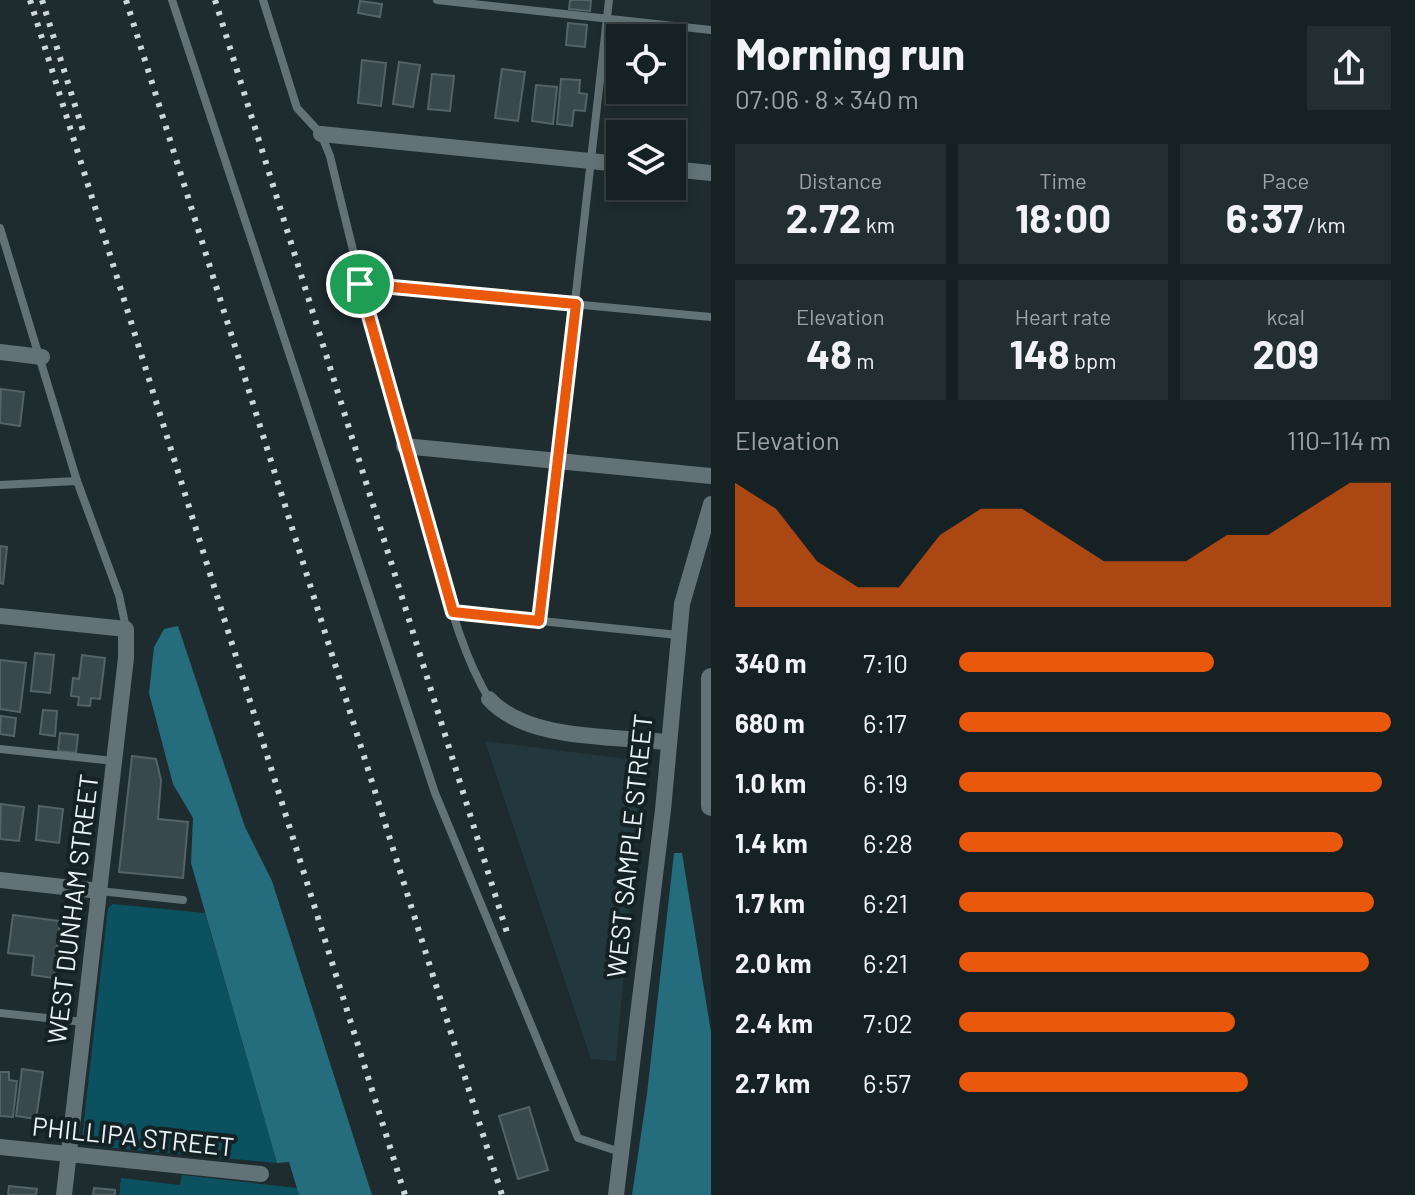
<!DOCTYPE html>
<html lang="en">
<head>
<meta charset="utf-8">
<style>
  :root { --surface:#162123; --page:#232e30; --text:#f1f3f6; --muted:#9ea3a6; --line:#353e41; --accent:#ea580c }
  body { margin:0; font-family:Barlow,sans-serif; background:var(--page); color:var(--text); height:100vh; display:flex; flex-direction:column; font-size:30px; white-space:nowrap }
  * { box-sizing:border-box; margin:0 }
  p { font-size:26px; color:var(--muted) }
  .icon { flex:none; width:44px; height:44px; fill:none; stroke:currentColor; stroke-width:2; stroke-linecap:round; stroke-linejoin:round }
  .map { position:relative; flex:1; overflow:hidden }
  .sheet { display:flex; flex-direction:column; background:var(--surface); width:704px }
  .sheet>* { flex:none }
  .controls { position:absolute; left:606px; top:24px; display:grid; gap:16px }
  .controls a { display:grid; place-items:center; width:80px; height:80px; border-radius:0px; background:var(--surface); box-shadow:0 4px 12px #0003,0 0 0 2px var(--line); font-size:40px }
  .pin { position:absolute; display:grid; place-items:center; width:68px; height:68px; color:#fff; margin:-34px; border:4px solid #fff; border-radius:50%; box-shadow:0 2px 8px #0007 }
  .round { display:grid; place-items:center; flex:none; width:84px; height:84px; border-radius:0px; background:var(--page) }
  .headline { display:flex; align-items:center; justify-content:space-between; height:136px; padding:0 24px }
  h1 { font-size:44px; font-weight:700; line-height:60px }
  .metrics { display:grid; grid-template-columns:repeat(3,1fr); gap:12px; height:136px; padding:8px 24px }
  .metrics div { display:grid; align-content:center; border-radius:0px; background:var(--page); text-align:center }
  .metrics b { font-size:40px; font-weight:700 }
  .metrics small { font-size:22px; font-weight:400 }
  .metrics p { font-size:22px }
  .chart { height:224px; padding:16px 24px }
  .chart p { display:flex; justify-content:space-between }
  .chart svg { width:100%; height:144px; margin-top:8px; fill:var(--accent); opacity:.7 }
  ul { padding:0 24px; list-style:none; font-size:26px }
  li { display:grid; grid-template-columns:128px 96px 1fr; align-items:center; height:60px }
  li i { height:20px; border-radius:10px; background:var(--accent) }
  main { display:flex; flex:1; min-height:0 }
  .map>svg:first-child { display:block }
  .built { fill:#22383e }
  .green { fill:#0c5160 }
  .forest { fill:#256c7d }
  .building { fill:#39484c; stroke:#536367; stroke-width:2 }
  .lines { fill:none; stroke-linecap:round; stroke-linejoin:round }
  .lane { stroke:#627276; stroke-width:8 }
  .street { stroke:#627276; stroke-width:16 }
  .secondary { stroke:#627276; stroke-width:20 }
  .rail { stroke:#ced8da; stroke-width:6; stroke-dasharray:4 8; stroke-linecap:butt }
  .route-casing { stroke:#fff; stroke-width:16 }
  .route { stroke:#ea580c; stroke-width:10 }
  .labels { text-anchor:middle; stroke-width:8; stroke-linejoin:round; paint-order:stroke }
  .street-label { font-size:26px; fill:#eaf3f5; stroke:#142225 }
</style>
</head>
<body>
<main>
<div class="map">
<svg width="711" height="1195" viewBox="0 0 711 1195">
  <rect width="100%" height="100%" fill="#1e2c2f"/>
  <path class="built" d="M485,741L643,761L616,1061L591,1059Z"/>
  <g class="green">
    <path d="M113,904L205,913L277,1163L92,1146L82,1138L108,908Z"/>
    <path d="M182,1175L297,1188L299,1195H119L121,1178L180,1185Z"/>
  </g>
  <g class="forest">
    <path d="M178,626L245,827L272,881L372,1195H299L289,1162L277,1163L191,863L193,818L173,784L149,693L154,647L164,629Z"/>
    <path d="M674,853H682L711,1032V1195H632L647,1094Z"/>
  </g>
  <g class="building">
    <path d="M570,0H591L590,11L569,9Z"/>
    <path d="M360,1L382,4L380,17L358,13Z"/>
    <path d="M568,23L587,25L585,47L566,45Z"/>
    <path d="M362,60L386,63L381,106L358,103Z"/>
    <path d="M399,62L420,65L413,107L393,104Z"/>
    <path d="M502,69L525,72L518,121L495,118Z"/>
    <path d="M432,74L454,76L450,111L428,109Z"/>
    <path d="M561,79L580,80L579,93L587,94L585,111L574,110L572,126L557,124Z"/>
    <path d="M536,85L557,87L553,124L532,121Z"/>
    <path d="M1,389L24,392L20,426L0,423Z"/>
    <path d="M0,546L7,547L3,584L0,583Z"/>
    <path d="M35,653L54,655L50,693L31,691Z"/>
    <path d="M82,655L105,658L100,699L91,698L90,706L78,705L79,697L71,696L73,678L79,679Z"/>
    <path d="M0,660L26,663L20,712L0,709Z"/>
    <path d="M43,710L57,711L55,736L40,734Z"/>
    <path d="M1,716L16,718L14,736L0,734Z"/>
    <path d="M60,733L78,735L76,753L58,751Z"/>
    <path d="M132,756L156,759L161,780L158,819L188,822L183,878L119,872Z"/>
    <path d="M1,804L24,807L19,841L0,839Z"/>
    <path d="M39,806L63,809L59,843L36,840Z"/>
    <path d="M13,915L60,921L54,978L32,975L34,956L8,953Z"/>
    <path d="M22,1069L43,1072L36,1119L16,1116Z"/>
    <path d="M0,1072H9V1080L17,1081L13,1117L0,1116Z"/>
    <path d="M529,1107L548,1170L518,1179L499,1116Z"/>
    <path d="M9,1186L37,1189L36,1195H8Z"/>
    <path d="M94,1188L115,1190V1195H93Z"/>
  </g>
  <g class="lines">
    <g class="lane">
      <path d="M172,0L435,793L578,1138L623,1153"/>
      <path d="M263,0L297,108L321,134L330,156C360,281 391,404 428,527C445,584 458,647 489,699"/>
      <path d="M437,0L711,30"/>
      <path d="M0,228L77,481L119,595L126,628"/>
      <path d="M360,284L711,317"/>
      <path d="M0,485L77,481"/>
      <path d="M453,612L678,635"/>
      <path d="M539,621L609,0"/>
      <path d="M0,749L114,761"/>
      <path d="M100,891L183,900"/>
      <path d="M0,1013L84,1022"/>
    </g>
    <g class="street">
      <path d="M321,134L620,164"/>
      <path d="M672,169L711,173"/>
      <path d="M0,352L42,357"/>
      <path d="M404,446L711,476"/>
      <path d="M0,616L126,629V658L64,1195"/>
      <path d="M489,699C527,741 613,736 667,742"/>
      <path d="M0,880L100,891"/>
      <path d="M0,1147L261,1174"/>
      <path d="M616,1195L663,810L682,604L711,504"/>
    </g>
    <path class="secondary" d="M711,678V806"/>
    <g class="rail">
      <path d="M30,0L405,1195"/>
      <path d="M42,0L84,134"/>
      <path d="M126,0L502,1195"/>
      <path d="M215,0L509,939"/>
    </g>
  </g>
  <g class="lines">
    <defs>
      <path id="route" d="M360,284L576,304L539,621L453,612Z"/>
    </defs>
    <use href="#route" class="route-casing"/>
    <use href="#route" class="route"/>
  </g>
  <g class="labels">
    <g class="street-label">
      <text transform="translate(630 846) rotate(-84)" y="9">WEST SAMPLE STREET</text>
      <text transform="translate(73 909) rotate(-83)" y="9">WEST DUNHAM STREET</text>
      <text transform="translate(133 1137) rotate(6)" y="9">PHILLIPA STREET</text>
    </g>
  </g>
</svg>
<div class="controls">
<a><svg class="icon" aria-label="locate" viewBox="0 0 24 24"><circle cx="12" cy="12" r="6"/><path d="M12 2v4M12 18v4M2 12h4M18 12h4"/></svg></a>
<a><svg class="icon" aria-label="layers" viewBox="0 0 24 24"><path d="M12 4l9 5-9 5-9-5zM3 14l9 5 9-5"/></svg></a>
</div>
<div class="pin" style="left:360px;top:284px;background:#1e9e55"><svg class="icon" aria-label="arrive" viewBox="0 0 24 24"><path d="M6 21V4h12l-3 4 3 4H6"/></svg></div>
</div>
<section class="sheet">
<div class="headline"><div><h1>Morning run</h1><p>07:06 · 8 × 340 m</p></div><a class="round"><svg class="icon" aria-label="share" viewBox="0 0 24 24"><path d="M12 15V3M7 8l5-5 5 5M5 13v7h14v-7"/></svg></a></div>
<div class="metrics">
<div><p>Distance</p><b>2.72<small> km</small></b></div>
<div><p>Time</p><b>18:00</b></div>
<div><p>Pace</p><b>6:37<small> /km</small></b></div>
</div>
<div class="metrics">
<div><p>Elevation</p><b>48<small> m</small></b></div>
<div><p>Heart rate</p><b>148<small> bpm</small></b></div>
<div><p>kcal</p><b>209</b></div>
</div>
<div class="chart"><p><span>Elevation</span>110–114 m</p>
<svg viewBox="0 0 160 44" preserveAspectRatio="none"><path d="M0 44V6L10 14L20 30L30 38L40 38L50 22L60 14L70 14L80 22L90 30L100 30L110 30L120 22L130 22L140 14L150 6L160 6V44z"/></svg>
</div>
<ul>
<li><b>340 m</b>7:10<i style="width:59%"></i></li>
<li><b>680 m</b>6:17<i style="width:100%"></i></li>
<li><b>1.0 km</b>6:19<i style="width:98%"></i></li>
<li><b>1.4 km</b>6:28<i style="width:89%"></i></li>
<li><b>1.7 km</b>6:21<i style="width:96%"></i></li>
<li><b>2.0 km</b>6:21<i style="width:95%"></i></li>
<li><b>2.4 km</b>7:02<i style="width:64%"></i></li>
<li><b>2.7 km</b>6:57<i style="width:67%"></i></li>
</ul>
</section>
</main>
</body>
</html>
